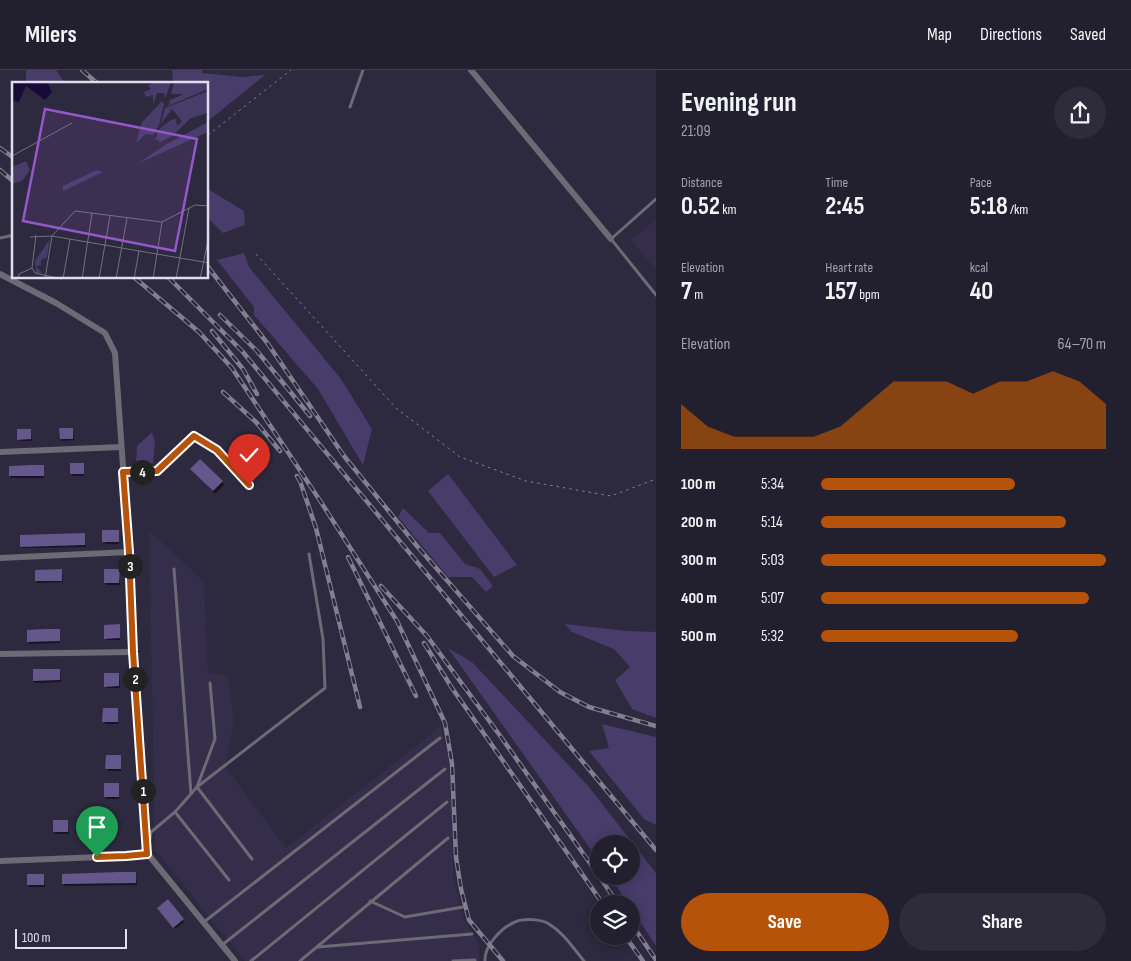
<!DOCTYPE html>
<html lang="en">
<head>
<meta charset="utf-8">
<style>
  :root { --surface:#221f2e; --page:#2e2c3a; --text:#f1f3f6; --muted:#a2a2aa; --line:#3f3d4a; --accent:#b45309 }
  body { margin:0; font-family:"Sofia Sans Condensed",sans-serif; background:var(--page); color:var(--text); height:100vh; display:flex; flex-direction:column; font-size:19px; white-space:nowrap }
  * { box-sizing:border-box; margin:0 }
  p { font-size:16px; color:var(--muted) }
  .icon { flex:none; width:28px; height:28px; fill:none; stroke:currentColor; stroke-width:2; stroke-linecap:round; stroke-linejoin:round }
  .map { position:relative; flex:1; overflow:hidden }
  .side { display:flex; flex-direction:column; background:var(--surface); width:475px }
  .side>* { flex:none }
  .fabs { position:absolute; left:590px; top:765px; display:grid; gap:10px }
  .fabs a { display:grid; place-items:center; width:50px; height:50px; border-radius:50%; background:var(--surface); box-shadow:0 2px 12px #0003,0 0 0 1px var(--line); font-size:25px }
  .scale { position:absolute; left:15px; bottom:12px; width:112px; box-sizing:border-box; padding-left:5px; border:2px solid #e0deec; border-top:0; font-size:14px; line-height:18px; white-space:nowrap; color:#e0deec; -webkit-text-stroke:4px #2d293e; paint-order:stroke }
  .pin { position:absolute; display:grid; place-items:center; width:42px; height:42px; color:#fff; margin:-51px -21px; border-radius:50% 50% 50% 0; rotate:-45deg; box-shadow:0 0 5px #0007 }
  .pin .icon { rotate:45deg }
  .km { position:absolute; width:25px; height:25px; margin:-12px; border-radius:50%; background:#222; color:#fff; font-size:14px; line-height:25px; text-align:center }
  .round { display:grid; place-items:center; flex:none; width:52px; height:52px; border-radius:26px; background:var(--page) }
  .overview { display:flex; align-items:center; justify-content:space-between; height:85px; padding:0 25px }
  h1 { font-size:28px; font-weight:700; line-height:38px }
  .stats { display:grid; grid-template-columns:repeat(3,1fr); gap:8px; height:85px; padding:5px 25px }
  .stats div { display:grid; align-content:center }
  .stats b { font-size:25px; font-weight:700 }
  .stats small { font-size:14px; font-weight:400 }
  .stats p { font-size:14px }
  .chart { height:140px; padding:10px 25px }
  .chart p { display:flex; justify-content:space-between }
  .chart svg { width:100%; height:90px; margin-top:5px; fill:var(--accent); opacity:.7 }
  .button { display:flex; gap:10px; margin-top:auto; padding:10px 25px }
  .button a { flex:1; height:58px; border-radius:30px; background:var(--accent); color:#fff; font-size:20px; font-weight:700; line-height:58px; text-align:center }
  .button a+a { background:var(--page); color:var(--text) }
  ul { padding:0 25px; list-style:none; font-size:16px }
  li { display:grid; grid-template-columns:80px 60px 1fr; align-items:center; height:38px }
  li i { height:12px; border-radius:6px; background:var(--accent) }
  header { display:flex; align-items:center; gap:30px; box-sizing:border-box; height:70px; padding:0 25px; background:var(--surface); border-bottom:1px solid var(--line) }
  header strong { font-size:24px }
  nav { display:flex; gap:28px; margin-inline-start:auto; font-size:18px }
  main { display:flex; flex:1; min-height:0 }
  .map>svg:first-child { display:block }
  .built { fill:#342e4a }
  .green { fill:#473c6a }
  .shadow { fill:#0007 }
  .building { fill:#63578b }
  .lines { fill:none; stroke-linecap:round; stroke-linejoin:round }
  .path { stroke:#858294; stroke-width:1; stroke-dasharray:2.5 4; stroke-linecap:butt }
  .service { stroke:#6c6a75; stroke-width:3 }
  .minor { stroke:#6c6a75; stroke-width:6 }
  .rail-casing { stroke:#827f91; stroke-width:4.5 }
  .rail { stroke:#2d293e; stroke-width:2.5; stroke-dasharray:8; stroke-linecap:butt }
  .route-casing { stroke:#fff; stroke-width:10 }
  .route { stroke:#b45309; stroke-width:6 }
  .inset-road { fill:none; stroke:#757184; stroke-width:1 }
  .view { fill:#9458ca; fill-opacity:0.15; stroke:#9458ca; stroke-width:2.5 }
  .inset-edge { fill:none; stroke:#e0deec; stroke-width:2.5 }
</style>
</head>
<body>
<header>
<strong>Milers</strong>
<nav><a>Map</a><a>Directions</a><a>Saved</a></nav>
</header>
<main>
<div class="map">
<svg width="656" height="891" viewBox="0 0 656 891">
  <rect width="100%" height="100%" fill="#2d293e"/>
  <g class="built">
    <path d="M656,149V200L631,170Z"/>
    <path d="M149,460L204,512L208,602L228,606L234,652L225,696L286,778L441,656L449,692L452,733L453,807L463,848L479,874V891H245L155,780Z"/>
  </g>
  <g class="green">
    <path d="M26,0H56L66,14H26Z"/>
    <path d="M172,0H202V3L242,7L265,5L208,51V14H173Z"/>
    <path d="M208,119L244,141L245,155L223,163L208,148Z"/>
    <path d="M244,183L249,197L341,309L372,359L363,395L318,319L254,245V237L217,190Z"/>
    <path d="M152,362L155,372L153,393L147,397H136L137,376Z"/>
    <path d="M448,404L517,495L494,507L428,421Z"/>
    <path d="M403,438L429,463H440L465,494L480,499L493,516L486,522L472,507H448L398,447Z"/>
    <path d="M565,554L627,561L656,562V648L632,639L615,610L630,597L614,579L572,562Z"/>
    <path d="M448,578L473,593L589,717L656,803V876L631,838V834H628L610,806H631V774H599V791Z"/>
    <path d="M602,654L656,667V755L644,749L589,681L609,678Z"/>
  </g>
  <g class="shadow">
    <path d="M73,359L74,370L62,371L61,369Z"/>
    <path d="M30,360L32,371H20L18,369Z"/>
    <path d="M83,394L84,406H72L71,404Z"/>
    <path d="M43,396L44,408H11L10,406V397Z"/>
    <path d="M192,399L222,411L224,415L215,424Z"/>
    <path d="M103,462H118L119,474H105Z"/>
    <path d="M84,464L86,477L22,478L21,476Z"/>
    <path d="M62,500L63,512L37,513L36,511V501Z"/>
    <path d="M119,500L120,515H107L105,513Z"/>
    <path d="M119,556L120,570H107L105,568Z"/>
    <path d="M59,560L60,573L30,574L28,572Z"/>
    <path d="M60,600L61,612L35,613L34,611V601Z"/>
    <path d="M119,604L120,618H106L105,616Z"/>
    <path d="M104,640H117L118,654H105Z"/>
    <path d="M120,686L121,701H108L107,699Z"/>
    <path d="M118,714L119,729H106L105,727Z"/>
    <path d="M67,751L69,764H56L54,762Z"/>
    <path d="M136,804L137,815L64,816L63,814Z"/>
    <path d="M44,806L45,817H29L28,815Z"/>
    <path d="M168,830L184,852L175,859L160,840Z"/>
  </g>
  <g class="building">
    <path d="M59,358H73V369H60Z"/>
    <path d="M17,359H31V369L17,370Z"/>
    <path d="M200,389L223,411L213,421L190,399Z"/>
    <rect x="70" y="393" width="14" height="11"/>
    <path d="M30,395H44V406H9V396Z"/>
    <rect x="102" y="460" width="17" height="12"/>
    <path d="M85,463V475L20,477V465Z"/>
    <path d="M62,499V511H35V500Z"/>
    <path d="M104,499H120L119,513H104Z"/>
    <path d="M120,554V568L104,569V555Z"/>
    <path d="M45,559H60V571L27,572V560Z"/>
    <path d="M33,599H60V610L33,611Z"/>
    <path d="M104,603H119V616L104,617Z"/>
    <path d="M103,638H118V652H102Z"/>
    <path d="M106,685H121V699H105Z"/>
    <rect x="104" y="713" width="15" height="14"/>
    <rect x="53" y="750" width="15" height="12"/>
    <path d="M119,802H136V813L62,814V804Z"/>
    <rect x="27" y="804" width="17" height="11"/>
    <path d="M168,829L184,849L173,858L157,838Z"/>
  </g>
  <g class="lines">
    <g class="path">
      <path d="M208,65L291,0"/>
      <path d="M256,184L396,338L460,387L526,411L611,426L656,409"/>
    </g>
    <g class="service">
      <path d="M350,37L363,0"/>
      <path d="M656,129L611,169L656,225"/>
      <path d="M0,168L14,165"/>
      <path d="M123,403L157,401L194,366L217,380L249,415"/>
      <path d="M174,499L191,724"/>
      <path d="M210,613L215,669L197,717L252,789"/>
      <path d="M175,742L229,810"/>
      <path d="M149,775L151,762L175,742L197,717L325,618L323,569L309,484"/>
      <path d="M370,831L405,847L463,837"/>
      <path d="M204,852L440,668"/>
      <path d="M222,875L445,699"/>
      <path d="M318,877L472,864"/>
      <path d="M251,891L447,732"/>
      <path d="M300,891L448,768"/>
      <path d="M453,891L475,890"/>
      <path d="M485,891C484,876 501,858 515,852C523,848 541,849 549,854C564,863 573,878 584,891"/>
    </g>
    <g class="minor">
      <path d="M471,0L611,169"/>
      <path d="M0,204L56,233L105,263L115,283L129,482L133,582L147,783L235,891"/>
      <path d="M0,382L121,377"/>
      <path d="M0,488L129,482"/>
      <path d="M0,584L133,582"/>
      <path d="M0,791L126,786L147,783"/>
    </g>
    <defs>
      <g id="rail">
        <path d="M82,0L98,14"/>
        <path d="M0,78L14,88"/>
        <path d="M0,100L14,112"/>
        <path d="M208,197L268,274L344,386L417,476L513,586L560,622L589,637L656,656"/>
        <path d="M135,208L199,262L232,298L319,429L397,551L445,653L452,694L456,787L461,819L469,850L503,891"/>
        <path d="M169,208L242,281L656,780"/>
        <path d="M220,245L257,281L310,346"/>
        <path d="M212,261L243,299L257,324"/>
        <path d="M223,322L256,352L280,381"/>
        <path d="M297,406L300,411L316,458L360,637"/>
        <path d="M348,487L416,626"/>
        <path d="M381,516L427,566L501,667L599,806"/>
        <path d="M424,573L452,618L603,834"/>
        <path d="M599,806L618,834"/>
        <path d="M631,853L656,890"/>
        <path d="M625,866L643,891"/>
      </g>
    </defs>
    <use href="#rail" class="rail-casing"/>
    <use href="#rail" class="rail"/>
  </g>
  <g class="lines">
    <defs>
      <path id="route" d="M97,787L126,786L147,784L133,582L129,482L123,402L157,401L194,366L217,380L249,415"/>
    </defs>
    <use href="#route" class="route-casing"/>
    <use href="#route" class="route"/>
  </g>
  <g transform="translate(12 12)">
    <rect width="196" height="196" fill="#2d293e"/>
    <path d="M145,0H159L153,17L152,11H145L141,23V13L134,15L132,10L139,7L136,3ZM162,0H195L196,7L156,24L158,18L172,12H159ZM196,9V31L179,36L160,54L147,61V58H143L148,46L159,38L164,37L165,44L170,39L160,27L149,42L153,26ZM150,19L152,22L147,43L141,53L134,52L124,61L130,40ZM196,40V50L125,82L153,63ZM14,79L18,88L10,99L0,102V85ZM85,88L91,90L51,109V104ZM38,157L35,175L29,178V183L24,184L30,191H24L23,179Z" fill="#473c6a"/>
    <path d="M0,0H35L40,10L33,18L14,4L7,20L0,18Z" fill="#1a0a38"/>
    <path class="inset-road" d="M0,74L60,41M18,155L40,154L63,129L150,140L183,123L197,124M20,186L24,153M20,186L23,191L50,197M6,197L7,192L20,186M33,197L40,154L197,181M51,197L58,157M70,197L80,131M87,197L98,134M104,197L115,136M122,197L127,169M141,197L150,140M164,197L177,126M188,197L197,154"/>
    <path class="view" d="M33,27L185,57L163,169L11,139Z"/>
    <rect width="196" height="196" class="inset-edge"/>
  </g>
</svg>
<div class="fabs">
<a><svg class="icon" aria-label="locate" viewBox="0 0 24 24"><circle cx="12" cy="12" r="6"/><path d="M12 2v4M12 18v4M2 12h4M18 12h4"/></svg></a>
<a><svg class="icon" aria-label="layers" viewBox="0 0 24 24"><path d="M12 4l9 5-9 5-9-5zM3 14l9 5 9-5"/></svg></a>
</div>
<div class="scale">100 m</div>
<div class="pin" style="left:97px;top:787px;background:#1e9e55"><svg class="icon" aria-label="arrive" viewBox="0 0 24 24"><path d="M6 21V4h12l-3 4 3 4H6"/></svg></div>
<div class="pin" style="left:249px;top:415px;background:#d93025"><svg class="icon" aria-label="check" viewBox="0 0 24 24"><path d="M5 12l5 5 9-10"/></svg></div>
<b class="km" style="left:143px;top:721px">1</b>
<b class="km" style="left:135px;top:609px">2</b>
<b class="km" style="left:130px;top:496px">3</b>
<b class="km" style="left:142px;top:402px">4</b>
</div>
<section class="side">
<div class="overview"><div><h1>Evening run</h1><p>21:09</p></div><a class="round"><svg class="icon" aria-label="share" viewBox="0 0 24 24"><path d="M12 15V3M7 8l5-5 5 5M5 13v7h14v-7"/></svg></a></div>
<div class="stats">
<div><p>Distance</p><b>0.52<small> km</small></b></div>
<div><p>Time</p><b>2:45</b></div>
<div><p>Pace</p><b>5:18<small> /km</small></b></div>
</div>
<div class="stats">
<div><p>Elevation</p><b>7<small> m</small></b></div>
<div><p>Heart rate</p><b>157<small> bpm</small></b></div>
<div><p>kcal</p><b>40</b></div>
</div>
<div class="chart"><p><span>Elevation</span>64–70 m</p>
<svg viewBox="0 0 160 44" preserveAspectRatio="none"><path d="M0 44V22L10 33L20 38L30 38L40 38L50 38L60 33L70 22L80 11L90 11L100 11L110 17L120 11L130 11L140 6L150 11L160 22V44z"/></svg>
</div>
<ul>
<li><b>100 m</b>5:34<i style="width:68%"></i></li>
<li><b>200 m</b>5:14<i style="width:86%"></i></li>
<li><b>300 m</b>5:03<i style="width:100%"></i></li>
<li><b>400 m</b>5:07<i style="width:94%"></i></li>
<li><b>500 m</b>5:32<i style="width:69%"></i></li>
</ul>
<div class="button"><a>Save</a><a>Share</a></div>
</section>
</main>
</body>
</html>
